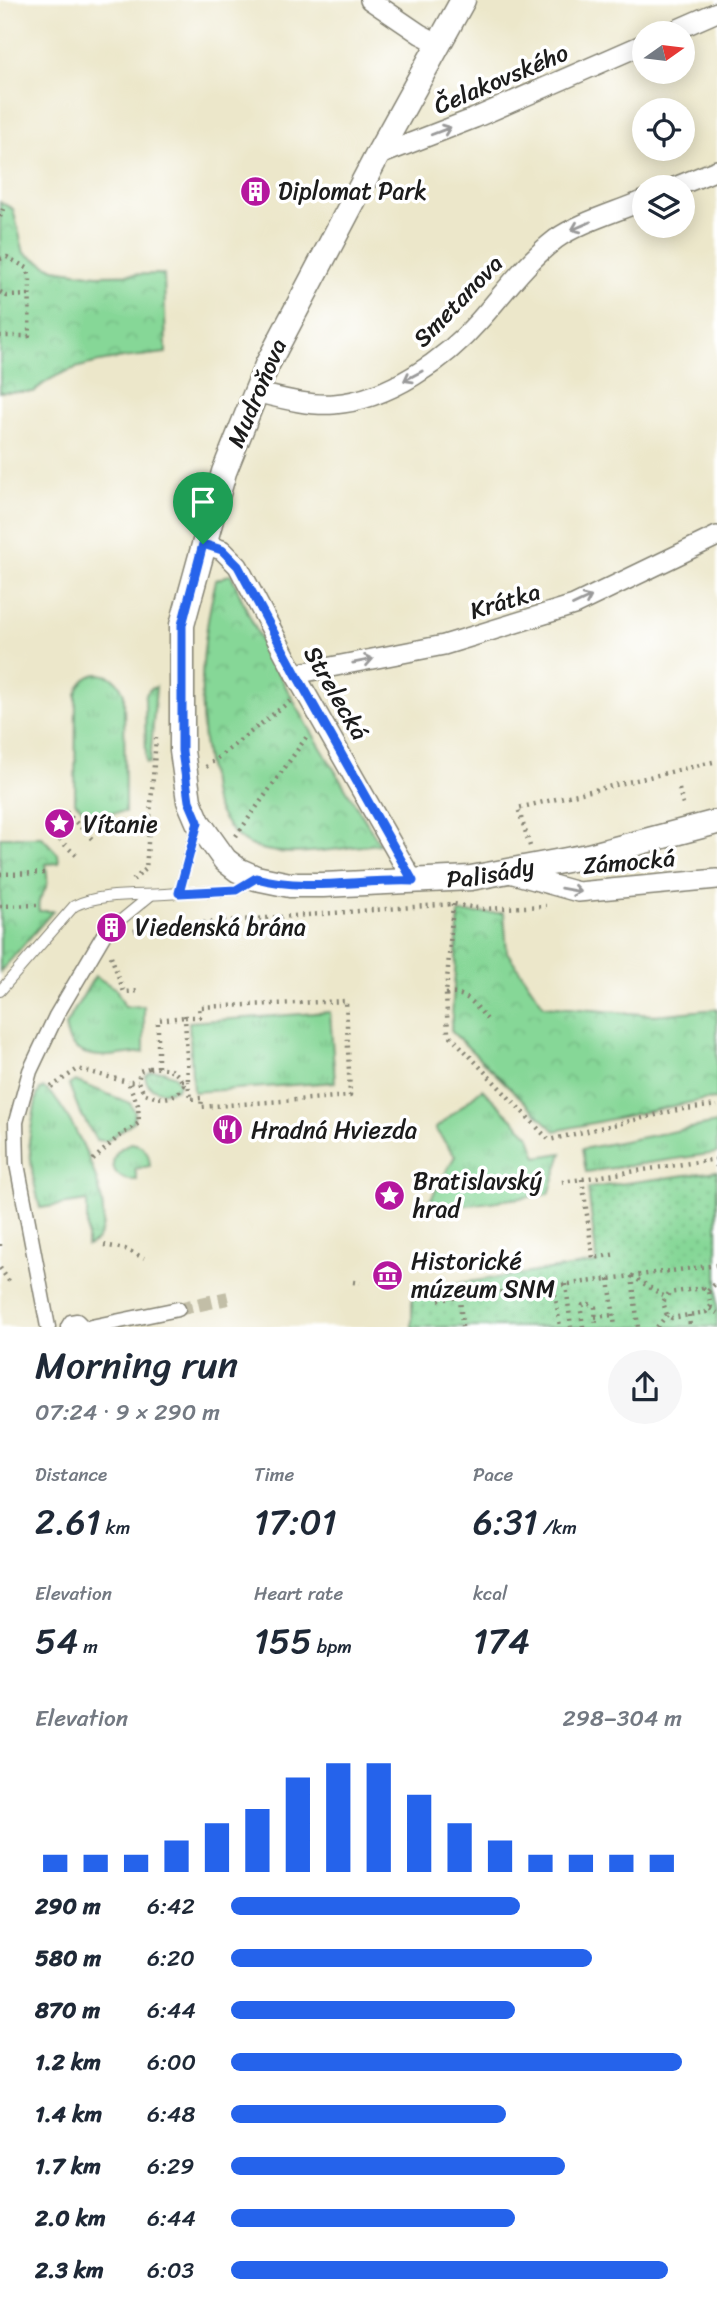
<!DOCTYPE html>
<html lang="en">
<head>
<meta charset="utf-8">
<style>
  :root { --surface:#fff; --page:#f6f6f7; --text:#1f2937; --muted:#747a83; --accent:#2563eb }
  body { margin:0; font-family:Sriracha,sans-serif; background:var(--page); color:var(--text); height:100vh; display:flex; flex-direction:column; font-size:26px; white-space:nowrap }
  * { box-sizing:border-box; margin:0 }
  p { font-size:23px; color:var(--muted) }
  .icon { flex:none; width:38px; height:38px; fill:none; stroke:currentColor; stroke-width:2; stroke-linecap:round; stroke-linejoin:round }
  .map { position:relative; height:1327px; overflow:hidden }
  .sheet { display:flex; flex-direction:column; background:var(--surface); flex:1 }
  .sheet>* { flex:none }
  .needle { width:46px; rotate:76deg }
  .fabs { position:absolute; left:632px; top:21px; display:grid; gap:14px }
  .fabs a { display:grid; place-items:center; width:63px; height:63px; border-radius:50%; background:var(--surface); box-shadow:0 4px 18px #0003; font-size:35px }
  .pin { position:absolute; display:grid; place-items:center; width:60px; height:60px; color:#fff; margin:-72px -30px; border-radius:50% 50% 50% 0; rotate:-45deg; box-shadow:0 0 7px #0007 }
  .pin .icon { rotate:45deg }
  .round { display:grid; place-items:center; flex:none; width:74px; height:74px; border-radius:37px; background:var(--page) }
  .overview { display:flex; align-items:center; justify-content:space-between; height:119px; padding:0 35px }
  h1 { font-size:38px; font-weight:600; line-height:52px }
  .metrics { display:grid; grid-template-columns:repeat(3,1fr); gap:10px; height:119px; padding:7px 35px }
  .metrics div { display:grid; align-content:center }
  .metrics b { font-size:35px; font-weight:600 }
  .metrics small { font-size:19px; font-weight:400 }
  .metrics p { font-size:19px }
  .chart { height:196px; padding:14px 35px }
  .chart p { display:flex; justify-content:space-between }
  .chart svg { width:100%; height:126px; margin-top:7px; stroke:var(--accent); stroke-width:6 }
  ul { padding:0 35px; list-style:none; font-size:23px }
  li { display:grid; grid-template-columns:112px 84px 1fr; align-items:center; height:52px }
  li i { height:18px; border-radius:9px; background:var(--accent) }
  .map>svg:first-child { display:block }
  .grass { fill:url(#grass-tufts); stroke:#517a5a; stroke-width:2 }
  .park { fill:url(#park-crowns); stroke:#517a5a; stroke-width:2 }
  .garden { fill:url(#garden-dots); stroke:#517a5a; stroke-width:2 }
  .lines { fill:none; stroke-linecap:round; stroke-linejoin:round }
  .pedestrian-tunnel { stroke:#c2bea7; stroke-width:14; stroke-dasharray:14 7; stroke-linecap:butt }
  .service-casing { stroke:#848273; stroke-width:12 }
  .pedestrian-casing { stroke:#848273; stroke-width:17 }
  .minor-casing { stroke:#848273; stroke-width:22 }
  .tertiary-casing { stroke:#848273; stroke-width:27 }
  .path { stroke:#848273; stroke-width:4.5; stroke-dasharray:2 5; stroke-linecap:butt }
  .service { stroke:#fff; stroke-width:10 }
  .pedestrian { stroke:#fff; stroke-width:14 }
  .minor { stroke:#fff; stroke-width:19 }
  .tertiary { stroke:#fff; stroke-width:24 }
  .oneway { stroke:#999 }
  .route-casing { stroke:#fff; stroke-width:14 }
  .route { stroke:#2563eb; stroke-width:9 }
  .labels { text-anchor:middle; stroke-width:7; stroke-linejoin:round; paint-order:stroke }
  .street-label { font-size:24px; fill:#1c1c1c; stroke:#fff }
  .poi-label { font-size:24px; fill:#1c1c1c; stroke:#fff; text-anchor:start }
</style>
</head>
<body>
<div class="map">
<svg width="717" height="1327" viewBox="0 0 717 1327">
  <defs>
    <pattern id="grass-tufts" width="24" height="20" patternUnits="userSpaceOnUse" patternTransform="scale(1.75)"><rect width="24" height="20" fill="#86d797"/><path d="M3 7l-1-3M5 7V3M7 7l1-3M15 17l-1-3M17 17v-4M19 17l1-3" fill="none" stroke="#73b882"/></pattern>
    <pattern id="park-crowns" width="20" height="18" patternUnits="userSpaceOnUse" patternTransform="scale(1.75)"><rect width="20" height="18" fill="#86d797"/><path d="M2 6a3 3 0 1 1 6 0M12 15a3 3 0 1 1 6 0" fill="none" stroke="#73b882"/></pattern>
    <pattern id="garden-dots" width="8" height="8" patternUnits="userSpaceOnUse" patternTransform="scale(1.75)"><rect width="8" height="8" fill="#86d797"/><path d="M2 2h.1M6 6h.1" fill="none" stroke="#73b882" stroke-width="1.8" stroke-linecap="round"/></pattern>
  </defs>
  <rect width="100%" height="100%" fill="#fff"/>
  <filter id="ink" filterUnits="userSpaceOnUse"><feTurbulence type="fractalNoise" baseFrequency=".0143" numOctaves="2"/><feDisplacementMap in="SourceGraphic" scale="14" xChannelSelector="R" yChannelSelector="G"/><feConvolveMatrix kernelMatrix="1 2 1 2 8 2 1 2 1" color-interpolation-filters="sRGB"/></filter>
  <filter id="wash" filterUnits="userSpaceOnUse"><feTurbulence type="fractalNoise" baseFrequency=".00686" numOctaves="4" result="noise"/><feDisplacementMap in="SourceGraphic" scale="28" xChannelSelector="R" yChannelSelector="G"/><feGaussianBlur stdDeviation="1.57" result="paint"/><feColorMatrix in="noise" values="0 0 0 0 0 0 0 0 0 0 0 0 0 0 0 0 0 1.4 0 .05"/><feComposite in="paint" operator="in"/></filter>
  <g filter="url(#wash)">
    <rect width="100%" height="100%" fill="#ece7ca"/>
    <g class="grass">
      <path d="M96,674C112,674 118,680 124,694L125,812L107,813L106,818L93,819L75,802L76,694C80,683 85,677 96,674Z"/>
      <path d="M156,687L150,763H146L145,696L150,689Z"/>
      <path d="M95,976L116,989L125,1007L144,1006V1052C123,1054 90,1063 73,1046C68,1041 66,1032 65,1026Z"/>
      <path d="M330,1012L335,1082L193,1092L189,1022Z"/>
      <path d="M152,1071H163L175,1076L179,1084L177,1089C163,1094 148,1092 145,1076Z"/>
      <path d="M75,1081L130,1103L135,1112L133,1122L107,1141L96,1140L79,1110L69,1085Z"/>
      <path d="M44,1088C69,1103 133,1232 87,1246V1201L40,1208L33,1177L29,1141L37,1095L40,1090Z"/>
      <path d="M482,1089L529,1135L537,1157L562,1153L549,1194L424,1211L455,1156L435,1129Z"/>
      <path d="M717,1123V1153L586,1172L582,1149Z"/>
      <path d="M131,1143C145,1145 149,1152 150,1166L135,1169L137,1180C110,1183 103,1153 131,1143Z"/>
    </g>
    <g class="park">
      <path d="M0,202L13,209L24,253L54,269L97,275L164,274L166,353C125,358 64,361 34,392H0Z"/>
      <path d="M231,574C268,665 326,757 380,844C342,847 283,862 248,844C233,836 221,818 215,803C211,795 212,785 210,777C196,713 201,644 216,580Z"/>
      <path d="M0,837H42L58,854L59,863L46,864C46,870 48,877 47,883C45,895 36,897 39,911H53L0,972Z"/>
      <path d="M459,913H504L507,952L544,1006L654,1015L717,1009V1099L702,1100L555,1131L451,1031Z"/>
    </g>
    <path class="garden" d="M717,1171V1327H412V1290L597,1263L588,1188Z"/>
  </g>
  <g filter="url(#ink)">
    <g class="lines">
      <path class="pedestrian-tunnel" d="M178,1309L228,1298"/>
      <defs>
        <g id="service">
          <path d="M179,893L236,890L253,880"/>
          <path d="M117,923L150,896"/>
          <path d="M0,991L74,906C104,891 145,897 179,893L197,825"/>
        </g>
        <g id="pedestrian">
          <path d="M48,1327L17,1164L16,1122L30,1071L56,1016L106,931"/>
          <path d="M68,1327L71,1322L77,1321L83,1327"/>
          <path d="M91,1327L178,1309"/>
        </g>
        <g id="minor">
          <path d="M370,0L420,34L440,44"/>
          <path d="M669,33L717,12"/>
          <path d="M377,156L475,118L644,44"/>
          <path d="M675,187L717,170"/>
          <path d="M255,392C280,398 308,406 334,404C388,400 445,360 479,321C504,293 526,262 556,239C580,222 617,212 644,200"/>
          <path d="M203,544L222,550L238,566L295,674L413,881"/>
          <path d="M295,674L444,645L574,605L717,536"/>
          <path d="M506,872L578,892L717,879"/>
        </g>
        <g id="tertiary">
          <path id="s1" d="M463,0L377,156L267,365L224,472L182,625V751L189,801L198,822L225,860L238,870L256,878L290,885H323L471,878L588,856L717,822"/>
        </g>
      </defs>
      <use href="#service" class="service-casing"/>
      <use href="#pedestrian" class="pedestrian-casing"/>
      <use href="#minor" class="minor-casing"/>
      <use href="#tertiary" class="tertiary-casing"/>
      <g class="path">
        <path d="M0,217L3,209"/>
        <path d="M0,259L7,257L27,268L30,278L29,336H0"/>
        <path d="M0,292L7,296L29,295"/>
        <path d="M206,767L290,701"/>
        <path d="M679,789L684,809"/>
        <path d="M66,812L93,840"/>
        <path d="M49,830L77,856"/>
        <path d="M236,836L308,735"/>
        <path d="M530,846L518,808L717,761"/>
        <path d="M0,874L46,873"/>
        <path d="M133,880L146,869L156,738"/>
        <path d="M453,904L446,994L448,1033L549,1140L677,1110L717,1105"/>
        <path d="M0,906L38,905"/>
        <path d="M134,931L148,927L453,904L483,909L546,906"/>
        <path d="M111,956L124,992L140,991"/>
        <path d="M446,994C468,991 476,1006 489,1022"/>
        <path d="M158,1067V1020L185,1017"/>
        <path d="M149,1068C166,1067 176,1068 184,1085C175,1101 158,1100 144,1093L138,1082L140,1071Z"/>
        <path d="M182,1081H188L185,1017H200L199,1007L346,1001L350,1096L201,1107L202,1098L190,1099L188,1081"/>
        <path d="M51,1087L78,1069L128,1082"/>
        <path d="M716,1158L717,1169"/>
        <path d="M93,1160L118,1137L139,1123L138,1105L128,1082H138"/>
        <path d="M582,1179L593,1258L617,1254"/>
        <path d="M562,1182L717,1159"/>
        <path d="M0,1244V1249"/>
        <path d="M104,1245L125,1249L144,1258"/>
        <path d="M0,1268L9,1281"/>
        <path d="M632,1276L638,1327"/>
        <path d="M632,1276L665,1297"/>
        <path d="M609,1279L615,1327"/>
        <path d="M353,1282L360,1283"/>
        <path d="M566,1284L571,1327"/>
        <path d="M562,1285L717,1265"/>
        <path d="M703,1288L708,1291L711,1306L706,1312L672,1318L667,1315L663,1302L669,1293Z"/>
        <path d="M708,1291L717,1282"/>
        <path d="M439,1300L460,1297"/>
        <path d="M710,1309L717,1313"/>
        <path d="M689,1315L690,1327"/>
        <path d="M595,1317L614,1315"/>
        <path d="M462,1327L460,1297L554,1286L560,1327"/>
        <path d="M583,1327L581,1311L583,1305L589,1304L595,1307L596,1327"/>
        <path d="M657,1327L667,1315"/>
      </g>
      <use href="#service" class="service"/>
      <use href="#pedestrian" class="pedestrian"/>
      <use href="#minor" class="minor"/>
      <use href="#tertiary" class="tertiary"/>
    </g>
    <defs><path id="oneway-shaft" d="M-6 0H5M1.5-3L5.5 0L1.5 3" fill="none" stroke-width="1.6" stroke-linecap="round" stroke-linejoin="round" transform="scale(1.75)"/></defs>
    <g class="oneway">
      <use href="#oneway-shaft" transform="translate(441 131) rotate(-21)"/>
      <use href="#oneway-shaft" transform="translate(581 226) rotate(157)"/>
      <use href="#oneway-shaft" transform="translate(413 376) rotate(152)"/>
      <use href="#oneway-shaft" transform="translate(582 601) rotate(-25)"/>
      <use href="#oneway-shaft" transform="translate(363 661) rotate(-11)"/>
      <use href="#oneway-shaft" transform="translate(571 890) rotate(10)"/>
    </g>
  </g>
  <g class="lines" filter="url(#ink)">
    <defs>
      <path id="route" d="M203,544L222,550L238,566L296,674L413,881C360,879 308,892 256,878L236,890L179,893L198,822L189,801L182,751V625Z"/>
    </defs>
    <use href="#route" class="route-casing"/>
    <use href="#route" class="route"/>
  </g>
  <defs>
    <symbol id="building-disc" viewBox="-11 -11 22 22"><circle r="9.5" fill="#b5179e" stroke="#fff"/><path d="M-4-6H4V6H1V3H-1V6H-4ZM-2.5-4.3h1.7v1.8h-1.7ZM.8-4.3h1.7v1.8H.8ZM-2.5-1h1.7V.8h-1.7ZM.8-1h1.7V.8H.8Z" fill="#fff"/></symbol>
    <symbol id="sight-disc" viewBox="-11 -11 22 22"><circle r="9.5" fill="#b5179e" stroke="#fff"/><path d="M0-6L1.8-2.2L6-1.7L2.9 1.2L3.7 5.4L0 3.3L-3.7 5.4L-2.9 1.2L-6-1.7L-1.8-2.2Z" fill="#fff"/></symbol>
    <symbol id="restaurant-disc" viewBox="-11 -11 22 22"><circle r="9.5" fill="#b5179e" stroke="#fff"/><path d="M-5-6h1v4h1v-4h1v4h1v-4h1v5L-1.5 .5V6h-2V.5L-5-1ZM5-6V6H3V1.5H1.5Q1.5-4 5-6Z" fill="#fff"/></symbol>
    <symbol id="museum-disc" viewBox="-11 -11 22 22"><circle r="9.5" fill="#b5179e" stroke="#fff"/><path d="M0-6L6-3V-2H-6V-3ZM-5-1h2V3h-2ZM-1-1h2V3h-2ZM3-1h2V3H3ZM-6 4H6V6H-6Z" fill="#fff"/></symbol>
  </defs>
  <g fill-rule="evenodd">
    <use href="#building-disc" x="238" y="174" width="35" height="35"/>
    <use href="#sight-disc" x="42" y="806" width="35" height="35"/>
    <use href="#building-disc" x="94" y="910" width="35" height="35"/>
    <use href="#restaurant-disc" x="210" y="1112" width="35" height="35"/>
    <use href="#sight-disc" x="372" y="1178" width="35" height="35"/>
    <use href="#museum-disc" x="370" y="1258" width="35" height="35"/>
  </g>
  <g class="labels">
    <g class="street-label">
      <text transform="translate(501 79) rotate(-23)" y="8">Čelakovského</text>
      <text transform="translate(458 301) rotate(-46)" y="8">Smetanova</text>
      <text transform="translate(257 393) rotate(-67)" y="8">Mudroňova</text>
      <text transform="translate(505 601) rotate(-17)" y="8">Krátka</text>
      <text transform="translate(336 693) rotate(60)" y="8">Strelecká</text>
      <text transform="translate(629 862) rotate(-5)" y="8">Zámocká</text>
      <text dy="8" stroke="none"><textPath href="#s1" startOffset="1206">Palisády</textPath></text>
    </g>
    <g class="poi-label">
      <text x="278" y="199">Diplomat Park</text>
      <text x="83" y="832">Vítanie</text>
      <text x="135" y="935">Viedenská brána</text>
      <text x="251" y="1138">Hradná Hviezda</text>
      <text x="413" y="1189">Bratislavský<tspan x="413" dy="28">hrad</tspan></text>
      <text x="411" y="1269">Historické<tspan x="411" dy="28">múzeum SNM</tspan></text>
    </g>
  </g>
</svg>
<div class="fabs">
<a><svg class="needle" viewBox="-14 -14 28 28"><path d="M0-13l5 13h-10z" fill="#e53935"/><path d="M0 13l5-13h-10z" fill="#747a83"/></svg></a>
<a><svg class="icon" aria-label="locate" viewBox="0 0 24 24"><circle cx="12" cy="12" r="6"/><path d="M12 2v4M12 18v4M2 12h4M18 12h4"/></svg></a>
<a><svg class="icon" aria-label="layers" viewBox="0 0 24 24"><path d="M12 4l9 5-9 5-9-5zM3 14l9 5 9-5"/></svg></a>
</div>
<div class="pin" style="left:203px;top:544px;background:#1e9e55"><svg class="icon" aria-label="arrive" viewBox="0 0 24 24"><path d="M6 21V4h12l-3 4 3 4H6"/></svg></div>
</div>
<section class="sheet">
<div class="overview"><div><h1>Morning run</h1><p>07:24 · 9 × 290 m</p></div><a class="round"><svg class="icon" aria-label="share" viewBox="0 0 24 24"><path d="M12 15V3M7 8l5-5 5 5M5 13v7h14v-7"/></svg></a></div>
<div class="metrics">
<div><p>Distance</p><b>2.61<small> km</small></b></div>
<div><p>Time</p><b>17:01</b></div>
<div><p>Pace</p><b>6:31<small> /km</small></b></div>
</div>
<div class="metrics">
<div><p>Elevation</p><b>54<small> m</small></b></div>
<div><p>Heart rate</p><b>155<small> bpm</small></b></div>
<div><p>kcal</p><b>174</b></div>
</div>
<div class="chart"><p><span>Elevation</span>298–304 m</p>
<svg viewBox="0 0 160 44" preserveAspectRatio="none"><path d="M5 44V38M15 44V38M25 44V38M35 44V33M45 44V27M55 44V22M65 44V11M75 44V6M85 44V6M95 44V17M105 44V27M115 44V33M125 44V38M135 44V38M145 44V38M155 44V38"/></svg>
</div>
<ul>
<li><b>290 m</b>6:42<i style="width:64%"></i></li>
<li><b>580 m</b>6:20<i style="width:80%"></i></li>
<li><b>870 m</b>6:44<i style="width:63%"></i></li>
<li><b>1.2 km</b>6:00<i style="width:100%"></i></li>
<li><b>1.4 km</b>6:48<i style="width:61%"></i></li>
<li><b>1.7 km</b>6:29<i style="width:74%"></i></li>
<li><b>2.0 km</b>6:44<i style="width:63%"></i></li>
<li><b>2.3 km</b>6:03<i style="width:97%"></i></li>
</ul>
</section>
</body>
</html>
